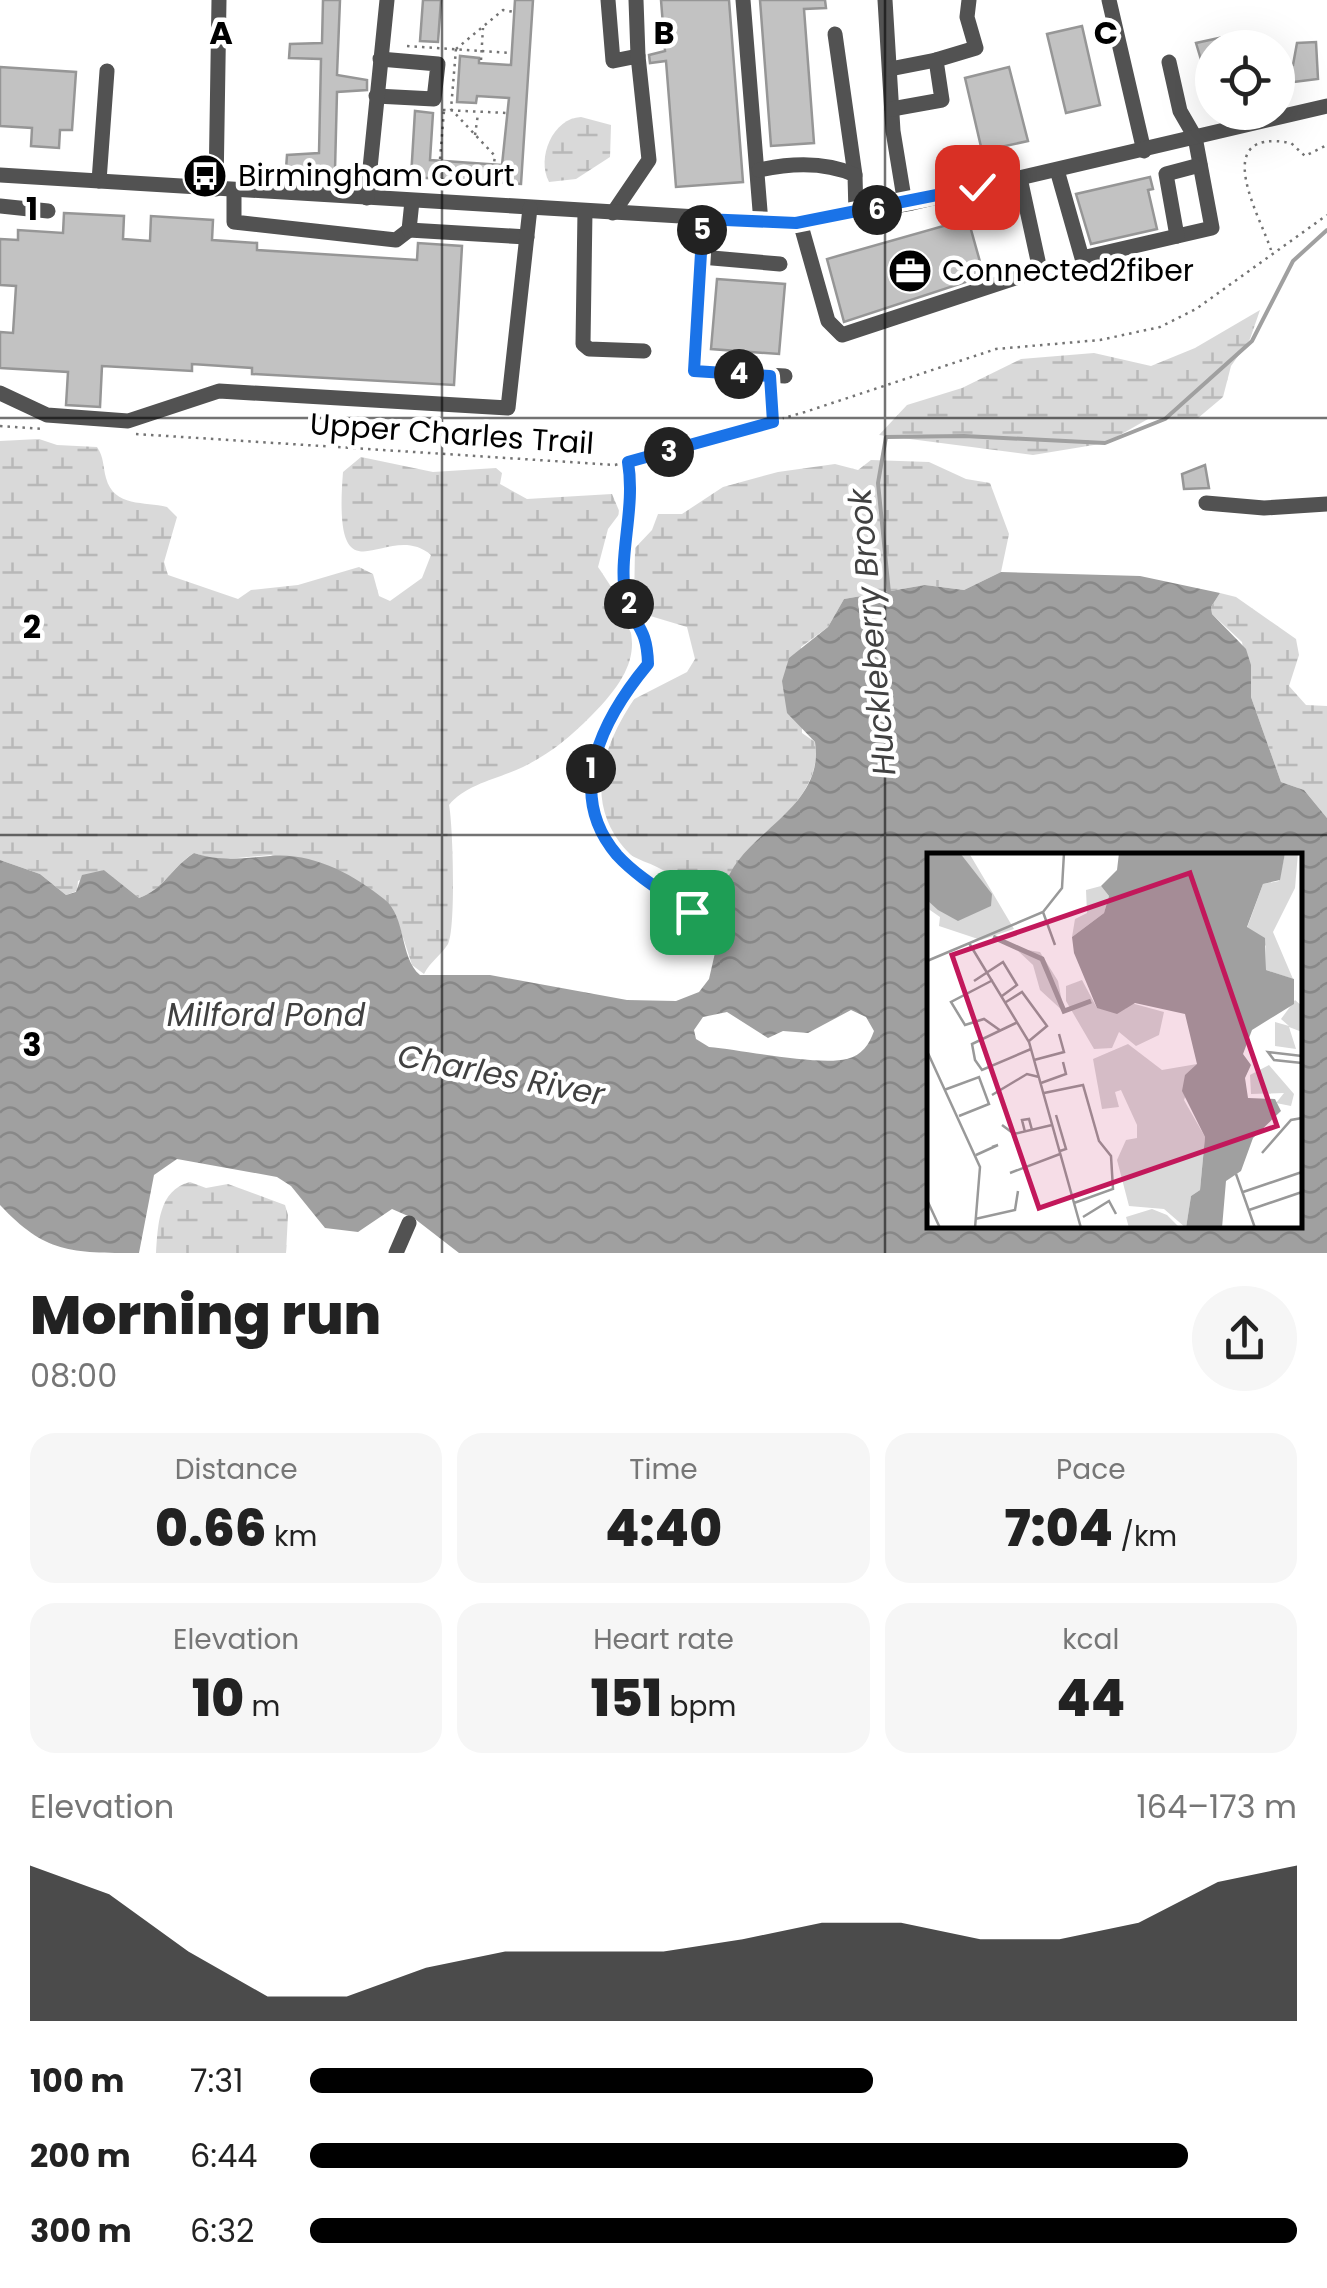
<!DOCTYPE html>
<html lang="en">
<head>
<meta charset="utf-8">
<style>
  :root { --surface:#fff; --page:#f6f6f6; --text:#222; --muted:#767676; --accent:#000 }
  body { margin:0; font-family:Poppins,sans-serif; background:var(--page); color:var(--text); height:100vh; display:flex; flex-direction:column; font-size:38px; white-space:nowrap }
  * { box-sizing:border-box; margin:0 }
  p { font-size:32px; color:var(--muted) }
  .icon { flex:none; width:55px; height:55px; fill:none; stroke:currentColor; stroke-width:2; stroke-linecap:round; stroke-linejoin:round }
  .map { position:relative; height:1253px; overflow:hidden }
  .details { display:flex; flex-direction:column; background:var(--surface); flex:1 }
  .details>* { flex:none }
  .buttons { position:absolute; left:1195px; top:30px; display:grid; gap:20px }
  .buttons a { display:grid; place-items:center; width:100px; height:100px; border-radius:50%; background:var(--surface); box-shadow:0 10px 40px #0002; font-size:50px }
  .pin { position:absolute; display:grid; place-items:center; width:85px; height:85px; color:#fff; margin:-42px; border-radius:20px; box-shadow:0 5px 15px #0006 }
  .km { position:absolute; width:50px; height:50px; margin:-25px; border-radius:50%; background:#222; color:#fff; font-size:28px; line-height:50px; text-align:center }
  .round { display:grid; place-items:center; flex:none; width:105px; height:105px; border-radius:52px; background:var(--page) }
  .overview { display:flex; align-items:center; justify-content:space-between; height:170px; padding:0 30px }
  h1 { font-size:55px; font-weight:800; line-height:75px }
  .metrics { display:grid; grid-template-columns:repeat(3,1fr); gap:15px; height:170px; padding:10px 30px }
  .metrics div { display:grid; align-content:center; border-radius:25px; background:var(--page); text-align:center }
  .metrics b { font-size:50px; font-weight:800 }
  .metrics small { font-size:28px; font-weight:400 }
  .metrics p { font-size:28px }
  .chart { height:280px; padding:20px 30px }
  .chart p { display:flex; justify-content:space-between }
  .chart svg { width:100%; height:180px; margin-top:10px; fill:var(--accent); opacity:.7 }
  ul { padding:0 30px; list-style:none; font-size:32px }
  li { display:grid; grid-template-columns:160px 120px 1fr; align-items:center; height:75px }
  li i { height:25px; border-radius:12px; background:var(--accent) }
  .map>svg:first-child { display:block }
  .wetland { fill:url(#wetland-marsh) }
  .water { fill:url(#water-waves); fill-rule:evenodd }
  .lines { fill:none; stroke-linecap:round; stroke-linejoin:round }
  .stream { stroke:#a0a0a0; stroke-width:4 }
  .building { fill:#c2c2c2; stroke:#969696; stroke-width:2.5 }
  .path { stroke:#747474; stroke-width:2.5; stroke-dasharray:2.5 5; stroke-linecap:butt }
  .minor { stroke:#525252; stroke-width:15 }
  .route-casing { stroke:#fff; stroke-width:20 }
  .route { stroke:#1a73e8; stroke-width:12 }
  .grid { fill:none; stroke:#000; stroke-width:2.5; stroke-opacity:0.55 }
  .labels { text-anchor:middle; stroke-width:9; stroke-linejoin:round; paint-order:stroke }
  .poi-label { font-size:30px; fill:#000; stroke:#fff; text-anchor:start }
  .street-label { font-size:30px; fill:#000; stroke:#fff }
  .water-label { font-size:32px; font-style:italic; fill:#414141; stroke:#fff }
  .inset-river { fill:none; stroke:#a0a0a0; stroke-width:5 }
  .inset-road { fill:none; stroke:#999; stroke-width:2.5 }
  .view { fill:#c2185b; fill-opacity:0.15; stroke:#c2185b; stroke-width:5 }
  .inset-edge { fill:none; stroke:#000; stroke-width:5 }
  .grid-label { font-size:32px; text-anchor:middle; font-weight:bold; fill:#000; stroke:#fff; stroke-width:9; stroke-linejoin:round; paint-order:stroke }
</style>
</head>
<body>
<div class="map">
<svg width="1327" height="1253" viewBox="0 0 1327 1253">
  <defs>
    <pattern id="wetland-marsh" width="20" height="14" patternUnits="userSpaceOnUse" patternTransform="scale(2.5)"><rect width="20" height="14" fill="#d9d9d9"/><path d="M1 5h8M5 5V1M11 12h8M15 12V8" fill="none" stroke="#b8b8b8"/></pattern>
    <pattern id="water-waves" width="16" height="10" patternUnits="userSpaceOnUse" patternTransform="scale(2.5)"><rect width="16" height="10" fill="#a0a0a0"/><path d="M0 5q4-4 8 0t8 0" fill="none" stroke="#888"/></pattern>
  </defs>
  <rect width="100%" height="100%" fill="#fff"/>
  <g class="wetland">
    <path d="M581,117L611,125L610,157L576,179L549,182C536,158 553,118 581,117Z"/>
    <path d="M1260,310L1250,339L1231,366L1223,397L1198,418L1148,419L1106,443L1033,455L879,435L907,405L962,388L1021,359L1094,353L1151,366L1195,348Z"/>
    <path d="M39,439L57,445L97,447C104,457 103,467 106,478C114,508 145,501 167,507L177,517L164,562L168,575L238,599L251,590L298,585L359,567L373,574L379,596L390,601L422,578L431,555C386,517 332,611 343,472L361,457L433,472L496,468L502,473L500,484L527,499L612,494L620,513L608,529L598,567C641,630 648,659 591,716C569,738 551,753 523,767C498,779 466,784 449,805C453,824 456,929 448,944C441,955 430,962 424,974L412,965L399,925L271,855L216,860L194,853C173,866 163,890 139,898L104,870L78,881L77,891L66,895L40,874L0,860V441Z"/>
    <path d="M871,460L929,462L966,479L990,483L1009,534L1001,572L964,590L925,585L844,599L828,627L801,647L802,733L815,742C826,808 734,843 715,904L711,907C684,898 688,888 669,874C654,863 634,860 619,848C590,825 589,743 607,713L687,672L695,659L687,627L647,615L634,605L635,548L652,530L658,514H682L723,487L778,472L835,464L858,470Z"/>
    <path d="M1220,593L1236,597L1296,639L1299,655L1289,686L1306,705L1327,706V818L1304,790L1281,782L1251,697L1242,642L1212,614L1211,607Z"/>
    <path d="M190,1182L206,1188L228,1184L285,1205L288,1215L286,1253H156C158,1226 158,1190 190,1182Z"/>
  </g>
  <path class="water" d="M1001,572L1140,576L1220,593L1211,607L1212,614L1246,649L1251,665V697L1281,782L1304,790L1327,818V1253H459L415,1219L392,1209L358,1232L325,1228L291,1186L277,1177L177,1159L154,1175L139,1253C70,1253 45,1253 0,1205V860L40,874L66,895L76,892L82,875L104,870L139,898C163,890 172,867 194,853C222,862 242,858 270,856C312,852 353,874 384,899C407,917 399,957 420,975H490L627,1000L676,1001L699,992L709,979L720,931L711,907C722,896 727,874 738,861C766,824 824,798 815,742L787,713L782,681L789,658L828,627L844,599L925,585L964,590ZM929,856H1300V1226H929ZM851,1010L866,1017L874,1031C869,1045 862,1055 847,1059C818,1066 743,1050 709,1047L696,1039L694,1030L703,1017L727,1012L768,1038L783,1031L808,1033Z"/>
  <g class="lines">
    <path class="stream" d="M889,593L878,483L886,437L964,436L1105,443L1165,419L1252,341L1293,261L1327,230"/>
  </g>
  <g class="building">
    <path d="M323,0H340L337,75L367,80V90L337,92L335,170L286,169L287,155L319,153L321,59L289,58L290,44L322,43Z"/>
    <path d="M423,0H441L438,42L420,41Z"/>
    <path d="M515,0H533L521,184L411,177L415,111L433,113L430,160L502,165L509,98L477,96L476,103L457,102L460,56L479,58V63L511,65Z"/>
    <path d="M661,0H729L743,182L676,187L666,61L650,63L649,55L665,51Z"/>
    <path d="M760,0H825L826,8L804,9L814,143L771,146Z"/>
    <path d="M1082,26L1100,105L1066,113L1047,34Z"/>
    <path d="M1228,36L1231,48H1212V82L1208,83L1196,43Z"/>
    <path d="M1316,42L1318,79L1285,83L1284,65H1293L1297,43Z"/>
    <path d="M0,67L76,72L72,130H60L59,148L31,146L32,128L0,126Z"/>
    <path d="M1009,67L1028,141L982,151L965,78Z"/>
    <path d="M1150,177L1153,189L1148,190L1157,229L1091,244L1076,194Z"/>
    <path d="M64,213L124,216L123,239L150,241L151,216L213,220L212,240L257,243V250L417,260L418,243L462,246L454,385L252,374V368L192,364V371L102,366L100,407L66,405L68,372L0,368V332L13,333L16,286L0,285V239L18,240V230L63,233Z"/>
    <path d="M968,219L984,276L844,322L827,259Z"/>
    <path d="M717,279L785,284L779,354L711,349Z"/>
    <path d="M1205,465L1209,488L1184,489L1182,474Z"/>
  </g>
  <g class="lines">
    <g class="path">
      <path d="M407,46L511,53"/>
      <path d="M456,49L451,109L495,156L494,163"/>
      <path d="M456,49L503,10L514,12"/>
      <path d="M481,60L483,28"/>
      <path d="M443,110L507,113"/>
      <path d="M475,135L478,114"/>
      <path d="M440,159L444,111"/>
      <path d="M1271,250C1261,218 1207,127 1291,143L1305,156L1327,145"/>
      <path d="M770,387L773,419"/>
      <path d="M0,426L43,429"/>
      <path d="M136,434L615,465L805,412L996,349L1100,340L1160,327L1196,309L1327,215"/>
      <path d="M628,464L633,495L625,570L626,600L647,635L648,664C605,715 559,800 621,857C650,884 686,900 704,935"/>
    </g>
    <g class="minor">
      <path d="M608,0L613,61L638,56L649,160L613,213"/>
      <path d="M636,0L638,56"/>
      <path d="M743,0L761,223"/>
      <path d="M885,0L893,131L905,204"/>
      <path d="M1109,0L1144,151"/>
      <path d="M835,34L855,175"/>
      <path d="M890,69L936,60"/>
      <path d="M376,96L434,99L438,64L380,59"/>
      <path d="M892,109L942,100L936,60L976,48L967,17L969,0"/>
      <path d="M759,170C791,163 824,161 855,175L856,214"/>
      <path d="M1057,170L1082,258L1212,228L1195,137L1180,111L1169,62"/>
      <path d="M0,175L796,223L912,203L1327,106"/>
      <path d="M99,181L107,71"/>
      <path d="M216,189L219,0"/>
      <path d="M234,190V222L396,240L409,230"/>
      <path d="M367,198L387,0"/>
      <path d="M412,201L409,230L527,237"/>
      <path d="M0,206L48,211"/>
      <path d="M585,211L583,344L589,349L644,351"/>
      <path d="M703,219L693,371L785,376"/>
      <path d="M800,222L828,321L842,335L1040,270L1020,178"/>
      <path d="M1177,236L1166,174L1200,165"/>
      <path d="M701,257L780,264"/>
      <path d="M0,393L47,415L128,421L219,391L508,408L530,208"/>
      <path d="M1206,503L1264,508L1327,504"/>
      <path d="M396,1253L409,1223"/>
    </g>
  </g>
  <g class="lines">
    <defs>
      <path id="route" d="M692,912C668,895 637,877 617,855C563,792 604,717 648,664C647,624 633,627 626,598C617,558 636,510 628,462L773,422L770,376L694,371L703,219L796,223L977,187"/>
    </defs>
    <use href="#route" class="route-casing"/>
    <use href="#route" class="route"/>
  </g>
  <path class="grid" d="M442,0V1253M885,0V1253M0,418H1327M0,835H1327"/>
  <defs>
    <symbol id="bus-disc" viewBox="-11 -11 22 22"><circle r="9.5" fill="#000" stroke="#fff"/><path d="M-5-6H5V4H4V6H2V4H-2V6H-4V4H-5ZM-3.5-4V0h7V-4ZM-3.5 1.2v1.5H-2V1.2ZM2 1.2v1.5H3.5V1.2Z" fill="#fff"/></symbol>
    <symbol id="office-disc" viewBox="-11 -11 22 22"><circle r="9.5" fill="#000" stroke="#fff"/><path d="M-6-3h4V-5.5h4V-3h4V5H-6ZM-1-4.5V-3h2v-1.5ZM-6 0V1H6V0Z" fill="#fff"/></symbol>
  </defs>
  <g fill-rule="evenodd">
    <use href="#bus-disc" x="180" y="151" width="50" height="50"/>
    <use href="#office-disc" x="885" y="246" width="50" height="50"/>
  </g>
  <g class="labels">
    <g class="poi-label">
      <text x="238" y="186">Birmingham Court</text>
      <text x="942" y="281">Connected2fiber</text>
    </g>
    <g class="street-label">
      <text transform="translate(452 434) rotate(4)" y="10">Upper Charles Trail</text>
    </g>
    <g class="water-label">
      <text transform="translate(872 632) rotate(-95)" y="11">Huckleberry Brook</text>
      <text x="266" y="1026">Milford Pond</text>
      <text transform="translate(501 1075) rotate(11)" y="11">Charles River</text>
    </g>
  </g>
  <g transform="translate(927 853)">
    <rect width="375" height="375" fill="#fff"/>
    <path d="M0,0H42L87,76L54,87L12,73L13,64L0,55ZM368,147L375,153V179L362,174L369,196L348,193V169L362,173L354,166ZM225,356L240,362L253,375H202L199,364Z" fill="#d9d9d9"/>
    <path d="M358,0H371L368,35L346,79L366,126L339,117V93L320,75L336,31L352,28ZM174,33L182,43L177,60L145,84L148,66L160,60L159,37ZM88,95L113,99L131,128L137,159L113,137L106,112ZM155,127L170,155L198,156L204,150L237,159L232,182L209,193L192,179L185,195L167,196L139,148V133ZM201,191L235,217L270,211L257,247L278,284L273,337L264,343L259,375L237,356L202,353L190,307L199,287L210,285V272L194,237L188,239L192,254L175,256L166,206ZM342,212L367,241L364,253L349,250L357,240L324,241L323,222Z" fill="#d9d9d9"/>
    <path d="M0,0H33L65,41L64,53L31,68L11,57L0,47ZM192,0H358L353,27L336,31L320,74L338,85L339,117L367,126V151L325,177L316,201L324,212L318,225L321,245L348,246L354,258L326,285L314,318L299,328L295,375H259L264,343L273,337L278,284L255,238L258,222L270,211L258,161L208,150L190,161L170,155L147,100L145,84L177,60L182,43L174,33L190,17Z" fill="#a0a0a0"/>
    <path class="inset-river" d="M66,84L115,106L137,158L164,148"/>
    <path class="inset-road" d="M116,59L128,92M42,90L102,189L154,375M0,108L116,59L135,35L137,0M66,127L24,149L38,172L57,166L74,178M47,128L76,109L90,132L75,143M79,149L95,139L120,173L102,188M91,169L45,191L48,207L55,217L104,196M0,198L53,314L48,375M375,203L341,199L347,207L375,210M107,207L137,199L132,181M114,230L139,221L136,209M17,237L52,224L62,251L32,263M117,240L156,232L172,288L184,303L186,336L147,350M65,242L100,221L112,224M129,262L139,296L133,298M75,272L87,281L125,272M98,279L95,267L102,266L105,277M335,300L364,267L375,265M49,302L71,292L65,294M83,320L133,301M309,321L328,375M316,339L375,319M0,347L13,375M322,357L375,339M156,364L182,348L189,361M48,366L88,357L91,338"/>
    <path class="view" d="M263,20L350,273L112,355L25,102Z"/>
    <rect width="375" height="375" class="inset-edge"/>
  </g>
  <g class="grid-label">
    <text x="221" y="44">A</text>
    <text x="664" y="44">B</text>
    <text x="1106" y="44">C</text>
    <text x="32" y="220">1</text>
    <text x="32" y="638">2</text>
    <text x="32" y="1056">3</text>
  </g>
</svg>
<div class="buttons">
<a><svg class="icon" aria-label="locate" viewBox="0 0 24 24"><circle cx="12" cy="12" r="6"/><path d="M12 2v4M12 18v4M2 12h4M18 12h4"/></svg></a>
</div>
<div class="pin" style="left:692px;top:912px;background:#1e9e55"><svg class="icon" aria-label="arrive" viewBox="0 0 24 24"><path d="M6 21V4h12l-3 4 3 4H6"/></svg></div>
<div class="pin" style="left:977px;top:187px;background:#d93025"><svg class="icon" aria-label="check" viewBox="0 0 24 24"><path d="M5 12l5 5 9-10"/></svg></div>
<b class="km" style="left:591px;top:769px">1</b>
<b class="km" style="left:629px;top:604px">2</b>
<b class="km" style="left:669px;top:452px">3</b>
<b class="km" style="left:739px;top:374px">4</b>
<b class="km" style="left:702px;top:230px">5</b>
<b class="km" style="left:877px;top:210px">6</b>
</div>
<section class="details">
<div class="overview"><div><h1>Morning run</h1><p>08:00</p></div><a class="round"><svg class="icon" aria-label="share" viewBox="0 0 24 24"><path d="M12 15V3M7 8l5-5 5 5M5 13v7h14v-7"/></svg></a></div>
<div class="metrics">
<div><p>Distance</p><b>0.66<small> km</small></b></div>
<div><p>Time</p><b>4:40</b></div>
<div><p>Pace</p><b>7:04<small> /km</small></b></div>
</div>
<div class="metrics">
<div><p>Elevation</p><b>10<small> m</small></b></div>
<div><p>Heart rate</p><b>151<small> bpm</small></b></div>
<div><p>kcal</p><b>44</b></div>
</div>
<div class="chart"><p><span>Elevation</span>164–173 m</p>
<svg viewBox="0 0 160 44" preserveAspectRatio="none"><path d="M0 44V6L10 13L20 27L30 38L40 38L50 31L60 27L70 27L80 27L90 24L100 20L110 20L120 24L130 24L140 20L150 10L160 6V44z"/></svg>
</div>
<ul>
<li><b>100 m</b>7:31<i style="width:57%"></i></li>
<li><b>200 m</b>6:44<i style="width:89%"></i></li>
<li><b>300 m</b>6:32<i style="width:100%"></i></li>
</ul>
</section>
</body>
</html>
